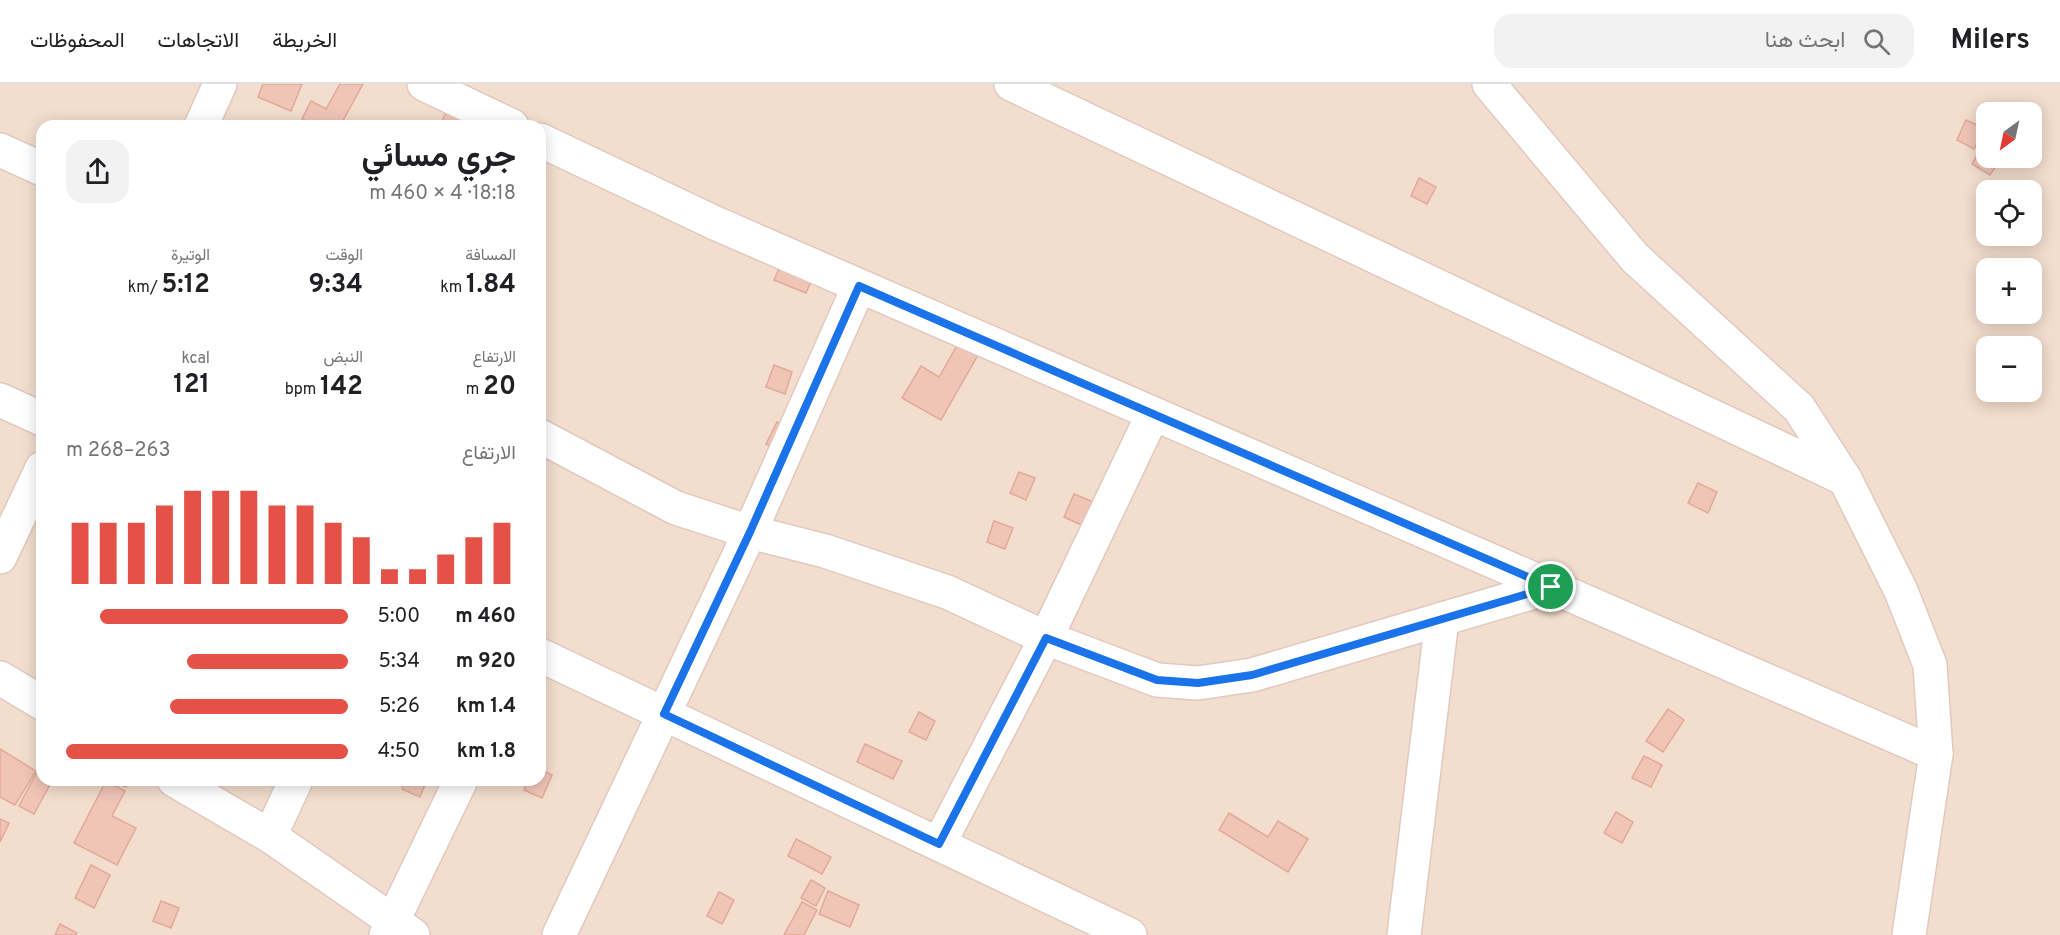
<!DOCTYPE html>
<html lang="ar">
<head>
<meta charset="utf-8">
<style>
  :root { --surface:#fff; --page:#f2f2f2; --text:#202124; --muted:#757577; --line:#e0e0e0; --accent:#e35147 }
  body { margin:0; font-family:Overpass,Vazirmatn,sans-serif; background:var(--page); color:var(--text); direction:rtl; height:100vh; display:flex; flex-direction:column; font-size:22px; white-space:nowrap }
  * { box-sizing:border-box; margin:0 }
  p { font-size:20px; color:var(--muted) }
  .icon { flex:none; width:33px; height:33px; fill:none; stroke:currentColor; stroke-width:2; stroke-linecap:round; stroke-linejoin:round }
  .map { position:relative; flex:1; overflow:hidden; direction:ltr }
  .details { position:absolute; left:36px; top:36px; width:510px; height:666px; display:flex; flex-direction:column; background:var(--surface); border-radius:18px; box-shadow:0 3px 15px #0003; direction:rtl }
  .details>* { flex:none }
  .needle { width:39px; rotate:213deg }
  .controls { position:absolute; left:1976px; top:18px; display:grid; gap:12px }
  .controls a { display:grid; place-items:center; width:66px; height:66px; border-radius:12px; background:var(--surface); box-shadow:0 3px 15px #0003; font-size:30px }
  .pin { position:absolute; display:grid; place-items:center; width:51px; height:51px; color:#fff; margin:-26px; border:3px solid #fff; border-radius:50%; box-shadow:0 2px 6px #0007 }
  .round { display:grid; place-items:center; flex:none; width:63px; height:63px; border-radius:18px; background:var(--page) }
  .head { display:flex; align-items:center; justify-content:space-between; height:102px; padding:0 30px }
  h1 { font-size:33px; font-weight:700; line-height:45px }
  .stats { display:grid; grid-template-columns:repeat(3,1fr); gap:9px; height:102px; padding:6px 30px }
  .stats div { display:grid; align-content:center }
  .stats b { font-size:26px; font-weight:700 }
  .stats small { font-size:16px; font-weight:400 }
  .stats p { font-size:16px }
  .chart { height:168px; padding:12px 30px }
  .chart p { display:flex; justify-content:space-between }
  .chart svg { width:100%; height:108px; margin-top:6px; stroke:var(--accent); stroke-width:6 }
  ul { padding:0 30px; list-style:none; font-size:20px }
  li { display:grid; grid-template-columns:96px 72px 1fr; align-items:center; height:45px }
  li i { height:15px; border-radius:8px; background:var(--accent) }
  header { display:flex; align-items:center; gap:36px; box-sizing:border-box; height:84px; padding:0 30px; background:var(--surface); border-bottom:2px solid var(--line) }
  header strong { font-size:28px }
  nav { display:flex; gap:33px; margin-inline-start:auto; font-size:21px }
  .search { width:420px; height:54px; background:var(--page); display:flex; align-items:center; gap:15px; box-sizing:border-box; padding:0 21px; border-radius:18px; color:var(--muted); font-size:22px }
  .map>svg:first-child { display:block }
  .residential { fill:#f2ddce; fill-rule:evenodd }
  .building { fill:#f0c5b8; stroke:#e2a999; stroke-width:1.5 }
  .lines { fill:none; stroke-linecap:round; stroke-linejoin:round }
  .minor-casing { stroke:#e1c9bf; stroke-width:36 }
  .minor { stroke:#fff; stroke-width:33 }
  .route-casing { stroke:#fff; stroke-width:12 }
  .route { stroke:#1a73e8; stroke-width:8 }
</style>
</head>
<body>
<header>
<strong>Milers</strong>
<div class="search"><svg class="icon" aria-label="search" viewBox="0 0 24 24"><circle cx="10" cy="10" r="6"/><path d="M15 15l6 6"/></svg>ابحث هنا</div>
<nav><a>الخريطة</a><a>الاتجاهات</a><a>المحفوظات</a></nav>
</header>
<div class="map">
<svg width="2060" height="851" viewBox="0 0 2060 851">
  <rect width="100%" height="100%" fill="#fbece0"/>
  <path class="residential" d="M0,0H2060V851H0ZM1986,28H2031V74H1986ZM42,42H540V696H42ZM1986,106H2031V152H1986ZM1986,184H2031V230H1986ZM1986,262H2031V308H1986Z"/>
  <g class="building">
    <path d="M263,0H302L291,27L258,13Z"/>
    <path d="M340,0H363L340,42H315L302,35L311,17L326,25Z"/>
    <path d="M450,22L464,29L457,42H439Z"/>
    <path d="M1966,36L1984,44L1974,65L1957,56Z"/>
    <path d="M1983,61L1986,63V74H2001L1990,91L1972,80Z"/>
    <path d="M1419,94L1436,103L1427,120L1411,112Z"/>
    <path d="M783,175L815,189L806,209L774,196Z"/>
    <path d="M959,258L979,269L941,336L902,314L921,282L939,293Z"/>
    <path d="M774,281L792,288L785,310L766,303Z"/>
    <path d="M777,338L793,345L781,368L766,360Z"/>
    <path d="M1019,388L1035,394L1026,416L1010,409Z"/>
    <path d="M1698,399L1717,408L1708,429L1688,419Z"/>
    <path d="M1074,410L1098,420L1088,444L1064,433Z"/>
    <path d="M994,437L1013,444L1005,465L987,458Z"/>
    <path d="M1668,625L1684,636L1663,668L1646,657Z"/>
    <path d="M919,628L935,637L926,656L909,648Z"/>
    <path d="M865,660L902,677L893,695L857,678Z"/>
    <path d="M0,665L36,687L15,721L0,713Z"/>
    <path d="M1644,672L1662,681L1651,703L1632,694Z"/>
    <path d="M540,685L552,691L542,714L524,706L528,696H540Z"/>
    <path d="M37,688L42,691V696L52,697L34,730L19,722Z"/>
    <path d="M109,696H130L126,703Z"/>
    <path d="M405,696H427L420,713L402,705Z"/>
    <path d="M106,697L125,707L112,732L136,744L117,781L74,759Z"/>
    <path d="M1616,728L1633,738L1622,759L1604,749Z"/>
    <path d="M1229,729L1268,753L1278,737L1308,755L1288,788L1219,746Z"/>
    <path d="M0,735L9,739L0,758Z"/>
    <path d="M796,755L831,773L822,790L788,772Z"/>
    <path d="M91,781L110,791L94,824L75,814Z"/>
    <path d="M811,796L825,804L816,822L801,814Z"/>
    <path d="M828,807L859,821L850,843L819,830Z"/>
    <path d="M719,808L734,816L722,840L707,832Z"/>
    <path d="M161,817L179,824L171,844L153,837Z"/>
    <path d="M802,818L817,826L804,851H784Z"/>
    <path d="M60,840L77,849L76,851H55Z"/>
  </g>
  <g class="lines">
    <defs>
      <g id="minor">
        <path d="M424,0L512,42"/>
        <path d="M1011,0L1845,395"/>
        <path d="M1489,0L1635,174L1799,324L1845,395L1901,507L1930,581L1936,670L1909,851"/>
        <path d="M201,42L220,0"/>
        <path d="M540,56L715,139L1936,670"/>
        <path d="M0,66L42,85"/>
        <path d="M0,316L42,335"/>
        <path d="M540,352L676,424L750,448L825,467L947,508L1046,554L1157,596L1198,599L1252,591L1551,503"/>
        <path d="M0,473L42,384"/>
        <path d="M540,571L1130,851"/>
        <path d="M0,594L42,619"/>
        <path d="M174,696L270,752L413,851"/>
        <path d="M270,752L296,696"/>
        <path d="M939,760L1046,554L1153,330"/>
        <path d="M386,851L461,696"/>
        <path d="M559,851L750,448L859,202"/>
        <path d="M1404,851L1442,535"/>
      </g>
    </defs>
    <use href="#minor" class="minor-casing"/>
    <use href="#minor" class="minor"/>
  </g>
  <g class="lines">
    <defs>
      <path id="route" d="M859,202L1551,503L1252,591L1198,599L1157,596L1046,554L939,760L664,630L750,448Z"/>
    </defs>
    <use href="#route" class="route-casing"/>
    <use href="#route" class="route"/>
  </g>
</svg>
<div class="controls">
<a><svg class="needle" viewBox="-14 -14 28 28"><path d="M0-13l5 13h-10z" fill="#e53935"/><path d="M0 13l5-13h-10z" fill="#757577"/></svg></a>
<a><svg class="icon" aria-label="locate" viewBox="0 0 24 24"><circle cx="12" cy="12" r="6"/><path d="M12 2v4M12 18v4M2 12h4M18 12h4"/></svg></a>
<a>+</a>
<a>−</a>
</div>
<div class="pin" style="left:1551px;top:503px;background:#1e9e55"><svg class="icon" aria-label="arrive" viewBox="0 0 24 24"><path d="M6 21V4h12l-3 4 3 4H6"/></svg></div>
<section class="details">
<div class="head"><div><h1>جري مسائي</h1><p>18:18 · 4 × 460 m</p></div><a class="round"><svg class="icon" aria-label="share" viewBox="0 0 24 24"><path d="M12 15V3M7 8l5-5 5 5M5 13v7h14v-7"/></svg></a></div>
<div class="stats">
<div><p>المسافة</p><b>1.84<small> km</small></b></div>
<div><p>الوقت</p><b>9:34</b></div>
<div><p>الوتيرة</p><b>5:12<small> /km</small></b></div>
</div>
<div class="stats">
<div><p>الارتفاع</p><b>20<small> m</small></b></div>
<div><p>النبض</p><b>142<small> bpm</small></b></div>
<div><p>kcal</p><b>121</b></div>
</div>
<div class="chart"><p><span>الارتفاع</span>263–268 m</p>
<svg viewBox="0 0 160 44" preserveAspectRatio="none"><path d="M5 44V19M15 44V19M25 44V19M35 44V12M45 44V6M55 44V6M65 44V6M75 44V12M85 44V12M95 44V19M105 44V25M115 44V38M125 44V38M135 44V32M145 44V25M155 44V19"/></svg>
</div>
<ul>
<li><b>460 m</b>5:00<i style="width:88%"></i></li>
<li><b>920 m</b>5:34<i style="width:57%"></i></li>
<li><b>1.4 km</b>5:26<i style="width:63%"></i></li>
<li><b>1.8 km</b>4:50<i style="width:100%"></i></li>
</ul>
</section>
</div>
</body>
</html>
